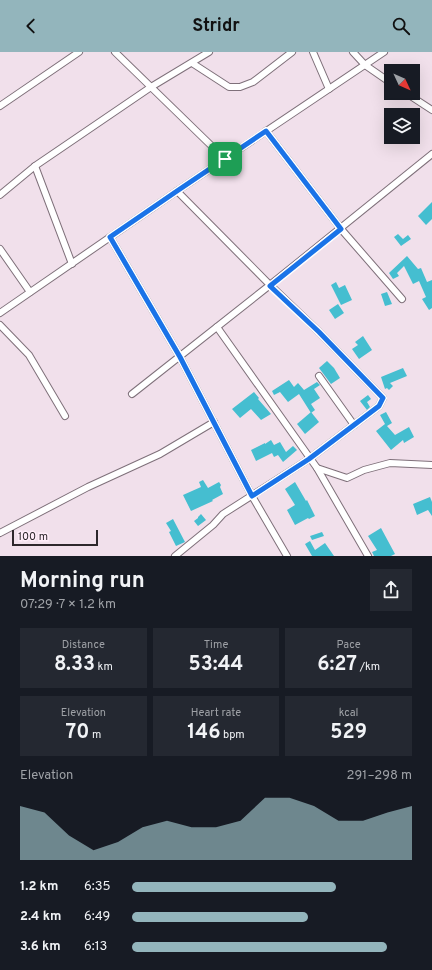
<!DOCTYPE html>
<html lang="en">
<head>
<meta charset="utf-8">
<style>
  :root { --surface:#171b24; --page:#242831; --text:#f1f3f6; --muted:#9ea1a6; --accent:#93b5bc }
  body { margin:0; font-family:Overpass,sans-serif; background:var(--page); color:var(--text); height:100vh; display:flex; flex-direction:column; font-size:15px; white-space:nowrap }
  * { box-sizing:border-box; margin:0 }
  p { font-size:13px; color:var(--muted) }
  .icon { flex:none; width:22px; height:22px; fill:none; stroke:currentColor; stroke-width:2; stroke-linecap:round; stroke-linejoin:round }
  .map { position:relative; height:504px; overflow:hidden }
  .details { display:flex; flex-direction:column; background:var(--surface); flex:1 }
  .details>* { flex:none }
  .needle { width:26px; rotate:134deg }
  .buttons { position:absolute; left:384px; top:12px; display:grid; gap:8px }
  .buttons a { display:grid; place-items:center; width:36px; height:36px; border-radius:0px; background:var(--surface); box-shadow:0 4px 16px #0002; font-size:20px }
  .scale { position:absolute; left:12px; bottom:10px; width:86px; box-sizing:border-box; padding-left:4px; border:2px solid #2d272b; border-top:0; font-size:11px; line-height:14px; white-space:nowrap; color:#2d272b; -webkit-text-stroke:3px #ffedf9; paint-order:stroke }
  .pin { position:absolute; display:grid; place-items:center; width:34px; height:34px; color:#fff; margin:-17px; border-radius:8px; box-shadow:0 2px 6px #0006 }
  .round { display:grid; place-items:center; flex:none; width:42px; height:42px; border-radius:0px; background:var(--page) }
  .head { display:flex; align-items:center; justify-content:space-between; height:68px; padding:0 20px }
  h1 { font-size:22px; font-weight:700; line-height:30px }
  .figures { display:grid; grid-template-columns:repeat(3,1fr); gap:6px; height:68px; padding:4px 20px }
  .figures div { display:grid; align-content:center; border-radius:0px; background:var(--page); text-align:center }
  .figures b { font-size:20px; font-weight:700 }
  .figures small { font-size:11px; font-weight:400 }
  .figures p { font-size:11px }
  .chart { height:112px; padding:8px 20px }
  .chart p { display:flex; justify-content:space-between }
  .chart svg { width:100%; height:72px; margin-top:4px; fill:var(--accent); opacity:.7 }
  ul { padding:0 20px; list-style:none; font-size:13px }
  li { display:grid; grid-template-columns:64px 48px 1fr; align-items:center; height:30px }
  li i { height:10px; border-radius:5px; background:var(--accent) }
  header { display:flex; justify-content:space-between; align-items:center; height:52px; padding:0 20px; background:var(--accent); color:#111; font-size:18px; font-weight:700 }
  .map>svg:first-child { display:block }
  .building { fill:#45bed0 }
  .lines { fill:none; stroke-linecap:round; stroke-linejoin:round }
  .minor-casing { stroke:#7f707a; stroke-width:8 }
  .minor { stroke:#fff; stroke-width:6 }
  .route-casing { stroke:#fff; stroke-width:8 }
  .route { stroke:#1a73e8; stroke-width:5 }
</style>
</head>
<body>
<header><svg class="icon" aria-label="back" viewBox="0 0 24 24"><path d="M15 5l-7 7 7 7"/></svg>Stridr<svg class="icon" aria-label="search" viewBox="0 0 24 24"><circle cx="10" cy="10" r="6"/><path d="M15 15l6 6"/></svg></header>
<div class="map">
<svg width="432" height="504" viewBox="0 0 432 504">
  <rect width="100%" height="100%" fill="#f1e0eb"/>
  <g class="building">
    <path d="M432,150V167L426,173L418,164Z"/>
    <path d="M398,182L403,187L408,183L411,187L401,194L394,185Z"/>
    <path d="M407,204L418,217L421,216L427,230L432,228V256L429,258L422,247L426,245L419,229L413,232L404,214L397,221L399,224L393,227L389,221Z"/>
    <path d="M336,230L339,236L345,233L352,248L341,253L331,233Z"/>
    <path d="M387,240L392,252L385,254L381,242Z"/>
    <path d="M338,252L344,261L335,267L329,258Z"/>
    <path d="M363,284L372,298L359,307L352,297L358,293L355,290Z"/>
    <path d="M327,309L334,316L340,326L331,332L319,316Z"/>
    <path d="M403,316L407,324L390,331L393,334L389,338L387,336L385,337L381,325Z"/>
    <path d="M289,328L294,335L298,331L304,338L317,330L320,333L314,337L320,346L311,352L315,358L311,361L299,342L288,350L280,340L274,343L272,339Z"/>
    <path d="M254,340L259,346L258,347L271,362L261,368L251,357L240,366L232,357Z"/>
    <path d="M368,343L371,347L367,350L370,355L367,358L360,349Z"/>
    <path d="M311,360L319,370L305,382L297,372Z"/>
    <path d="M386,360L392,371L387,374L395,383L409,375L414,385L404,391L403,388L391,398L376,379L385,372L380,363Z"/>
    <path d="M271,388L274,393L280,390L286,400L293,394L297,398L283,410L278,403L274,405L272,401L256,409L251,398L265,391V392Z"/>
    <path d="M203,428L208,436L219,430L221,433L220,435L223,442L212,448L213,449L191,459L183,443L201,435L199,430Z"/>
    <path d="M295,430L306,449L307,448L315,464L309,467L308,466L295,473L287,458L295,453L285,437Z"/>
    <path d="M430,445L432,450V464L428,458L417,463L413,452Z"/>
    <path d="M201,462L206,468L198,474L194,469L198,466V465Z"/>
    <path d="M173,467L185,490L176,494L169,480L171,479L166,471Z"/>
    <path d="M381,476L395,502L391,504H374L372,500L377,498L368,484Z"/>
    <path d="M322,480L324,484L312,488L310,484Z"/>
    <path d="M310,489L315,498L325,491L334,504H312L305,492Z"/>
  </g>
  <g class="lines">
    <defs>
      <g id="minor">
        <path d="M115,0L225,107"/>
        <path d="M313,0L329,37"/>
        <path d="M353,0L365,13L391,31"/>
        <path d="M192,11L229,35H240L253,30L292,0"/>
        <path d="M406,41L432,58"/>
        <path d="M0,54L79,0"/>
        <path d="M266,79L341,177L402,247"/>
        <path d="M35,114L72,212"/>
        <path d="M0,143L35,114L151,35L209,0"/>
        <path d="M110,185L180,305L252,444L287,504"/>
        <path d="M0,197L30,240"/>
        <path d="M0,261L177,139L384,0"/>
        <path d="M0,273L29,303L65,364"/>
        <path d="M217,275L317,416L347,426L364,418L390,411L432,413"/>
        <path d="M319,324L354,373"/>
        <path d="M132,342L270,233L432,102"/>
        <path d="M317,416L368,504"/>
        <path d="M0,481L88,435L160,402L214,370"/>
        <path d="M175,504L213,473L223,462L309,407L379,354L383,346L319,280L270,233L177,139"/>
      </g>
    </defs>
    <use href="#minor" class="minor-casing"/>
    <use href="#minor" class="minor"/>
  </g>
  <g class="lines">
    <defs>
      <path id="route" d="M266,79L341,177L270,234L319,280L383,346L379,354L354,373L309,407L252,444L180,305L110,185L177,139Z"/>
    </defs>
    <use href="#route" class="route-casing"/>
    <use href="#route" class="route"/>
  </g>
</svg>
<div class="buttons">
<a><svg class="needle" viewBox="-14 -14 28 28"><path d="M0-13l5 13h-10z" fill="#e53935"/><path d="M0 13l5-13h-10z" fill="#9ea1a6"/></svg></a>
<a><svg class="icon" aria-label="layers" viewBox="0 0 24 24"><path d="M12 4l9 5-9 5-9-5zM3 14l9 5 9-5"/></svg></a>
</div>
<div class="scale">100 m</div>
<div class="pin" style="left:225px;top:107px;background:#1e9e55"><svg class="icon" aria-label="arrive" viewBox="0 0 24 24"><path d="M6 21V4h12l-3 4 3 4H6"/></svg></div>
</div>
<section class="details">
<div class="head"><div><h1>Morning run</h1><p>07:29 · 7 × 1.2 km</p></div><a class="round"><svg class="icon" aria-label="share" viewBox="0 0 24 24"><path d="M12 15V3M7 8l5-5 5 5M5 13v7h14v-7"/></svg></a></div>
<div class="figures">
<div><p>Distance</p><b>8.33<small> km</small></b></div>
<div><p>Time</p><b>53:44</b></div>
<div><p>Pace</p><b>6:27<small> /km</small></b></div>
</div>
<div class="figures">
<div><p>Elevation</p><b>70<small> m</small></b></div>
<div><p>Heart rate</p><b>146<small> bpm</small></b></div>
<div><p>kcal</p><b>529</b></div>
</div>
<div class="chart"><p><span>Elevation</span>291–298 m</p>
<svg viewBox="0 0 160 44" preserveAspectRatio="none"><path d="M0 44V11L10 15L20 29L30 38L40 33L50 24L60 20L70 24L80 24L90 20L100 6L110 6L120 11L130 20L140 20L150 15L160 11V44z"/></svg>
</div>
<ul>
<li><b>1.2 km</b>6:35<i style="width:73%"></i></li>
<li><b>2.4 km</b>6:49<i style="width:63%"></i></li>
<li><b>3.6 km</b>6:13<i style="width:91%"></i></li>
</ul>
</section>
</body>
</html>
